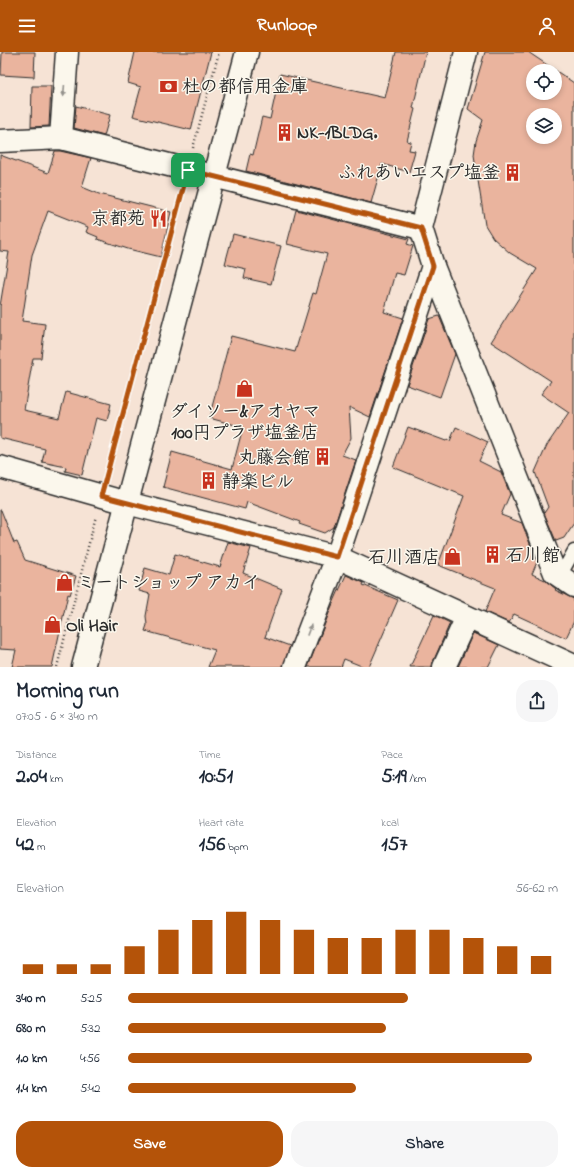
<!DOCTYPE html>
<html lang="en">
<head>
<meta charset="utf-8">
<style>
  :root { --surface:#fff; --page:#f6f6f7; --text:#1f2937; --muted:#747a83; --accent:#b45309 }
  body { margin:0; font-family:"Indie Flower","Klee One",sans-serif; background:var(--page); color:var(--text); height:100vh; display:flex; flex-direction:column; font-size:15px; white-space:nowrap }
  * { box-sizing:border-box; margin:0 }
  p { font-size:13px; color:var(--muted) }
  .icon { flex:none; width:22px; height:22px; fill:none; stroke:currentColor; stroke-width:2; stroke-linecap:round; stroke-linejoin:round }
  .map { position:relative; height:615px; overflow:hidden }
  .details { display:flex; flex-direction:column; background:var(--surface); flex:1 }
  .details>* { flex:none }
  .buttons { position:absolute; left:526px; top:12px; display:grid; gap:8px }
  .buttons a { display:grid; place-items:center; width:36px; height:36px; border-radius:50%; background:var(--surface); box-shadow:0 2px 6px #0003; font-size:20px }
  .pin { position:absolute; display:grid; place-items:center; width:34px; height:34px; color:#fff; margin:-17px; border-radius:8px; box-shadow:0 2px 6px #0006 }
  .round { display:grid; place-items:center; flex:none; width:42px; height:42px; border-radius:16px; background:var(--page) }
  .overview { display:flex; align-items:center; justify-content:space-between; height:68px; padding:0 16px }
  h1 { font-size:22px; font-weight:700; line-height:30px }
  .figures { display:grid; grid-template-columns:repeat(3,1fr); gap:6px; height:68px; padding:4px 16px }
  .figures div { display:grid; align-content:center }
  .figures b { font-size:20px; font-weight:700 }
  .figures small { font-size:11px; font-weight:400 }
  .figures p { font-size:11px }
  .chart { height:112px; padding:8px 16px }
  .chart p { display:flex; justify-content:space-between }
  .chart svg { width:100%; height:72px; margin-top:4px; stroke:var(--accent); stroke-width:6 }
  .action { display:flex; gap:8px; margin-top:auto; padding:8px 16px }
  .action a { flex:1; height:46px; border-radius:16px; background:var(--accent); color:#fff; font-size:16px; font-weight:700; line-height:46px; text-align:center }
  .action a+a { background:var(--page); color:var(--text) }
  ul { padding:0 16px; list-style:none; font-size:13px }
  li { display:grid; grid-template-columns:64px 48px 1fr; align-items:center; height:30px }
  li i { height:10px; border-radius:5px; background:var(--accent) }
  header { display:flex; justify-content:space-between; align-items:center; height:52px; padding:0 16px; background:var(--accent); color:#fff; font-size:18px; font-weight:700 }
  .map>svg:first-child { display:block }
  .building { fill:#eab49e; stroke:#2b2b2b; fill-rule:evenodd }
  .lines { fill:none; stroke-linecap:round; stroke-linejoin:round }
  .service-casing { stroke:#2b2b2b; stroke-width:15 }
  .minor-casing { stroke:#2b2b2b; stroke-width:25 }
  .tertiary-casing { stroke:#2b2b2b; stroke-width:25 }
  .path { stroke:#2b2b2b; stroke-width:2.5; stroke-dasharray:1 3; stroke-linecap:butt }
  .service { stroke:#fbf7ec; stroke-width:12 }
  .minor { stroke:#fbf7ec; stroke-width:22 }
  .tertiary { stroke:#fbf7ec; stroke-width:22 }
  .oneway { fill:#93918c }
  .route-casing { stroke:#fff; stroke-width:8 }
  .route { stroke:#b45309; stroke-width:5 }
  .labels { text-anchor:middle; stroke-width:3; stroke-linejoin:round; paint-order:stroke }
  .poi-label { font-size:18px; font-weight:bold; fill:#2b2b2b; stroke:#fbf7ec; text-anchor:start }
</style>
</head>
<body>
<header><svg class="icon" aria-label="menu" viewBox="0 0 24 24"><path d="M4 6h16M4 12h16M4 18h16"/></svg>Runloop<svg class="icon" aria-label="person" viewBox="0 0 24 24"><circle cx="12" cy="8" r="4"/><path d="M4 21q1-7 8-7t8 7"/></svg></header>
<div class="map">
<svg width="574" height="615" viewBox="0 0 574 615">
  <rect width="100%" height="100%" fill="#f6e3d5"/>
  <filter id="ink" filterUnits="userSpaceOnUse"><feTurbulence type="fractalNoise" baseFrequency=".025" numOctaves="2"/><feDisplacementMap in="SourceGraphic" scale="8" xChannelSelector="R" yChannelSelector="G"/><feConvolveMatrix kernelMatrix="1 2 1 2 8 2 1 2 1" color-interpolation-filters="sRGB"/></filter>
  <g filter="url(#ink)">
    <g class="building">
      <path d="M2,0H35L34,25L1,23Z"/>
      <path d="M135,0H211L191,78L133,64L141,35L128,31Z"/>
      <path d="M396,0H426L413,56L415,57L407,89L411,90L409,98L415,99L409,120L382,112L371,151L246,119L250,102L253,103L262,65L270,67L280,22L385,46Z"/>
      <path d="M485,0H528L574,31V471L564,486L556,489L544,461L548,455L535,420L547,393L569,361L541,342L551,329L491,290L537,217L510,201L493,186L485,173L474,103L476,89L483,68L468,57ZM533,19H555V41H533ZM533,63H555V85H533Z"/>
      <path d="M32,34H51L49,74L31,75Z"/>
      <path d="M76,54L110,63L104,84L74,76Z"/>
      <path d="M55,99H60L91,106L82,135L99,142L171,160L161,205L128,197L97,187L98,185L86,180L88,175L48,159L32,203L22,269L45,272L41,306H33L24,358L59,366L66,340L111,352L107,369L96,366L82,423L65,419L66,415L42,410L45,397L0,386V254L9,200L0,199V103L48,121Z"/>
      <path d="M296,158L409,187L407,192L413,194L404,223L395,221L384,260L403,266L370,365L349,355L351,386L342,403L356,408L334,475L325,481L299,472L300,470L247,450L245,457L163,435L172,400L232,417L243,375L209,366L231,284L295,300L313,241L316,242L327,202L287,192Z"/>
      <path d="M233,182L281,194L271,232L244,226L246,217L225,212Z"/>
      <path d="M439,264L455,302L440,345L407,333L429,267Z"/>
      <path d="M408,375L446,389L447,387L450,389L456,375L488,390L479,409L501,420L510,442L501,463L522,471L537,510L532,522L545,528L556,537L555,538L574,547V569L566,586L514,562L509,571L485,560L495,536L438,513L464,444L393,415Z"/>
      <path d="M0,458H1L14,491L17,490L25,508L76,524L70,543L68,542L52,615H12L16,598L0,597Z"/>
      <path d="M228,490L251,496L243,521L282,537L265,585L290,594L283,615H208L215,598L145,579L147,573L146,564L150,542L139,539L145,516L169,523L175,502L220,515Z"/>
      <path d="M346,523L364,531L363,533L398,548L369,615H364L344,607L341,615H308L331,556Z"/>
      <path d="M434,563L450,571L433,610L432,615H410Z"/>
      <path d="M473,581L499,593L488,615H458Z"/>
    </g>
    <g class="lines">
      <defs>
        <path id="service" d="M560,524L574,499"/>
        <g id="minor">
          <path d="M466,0L421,176L433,214L555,521L574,534"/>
          <path d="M61,86L67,0"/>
          <path d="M0,89L61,86L421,176"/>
          <path d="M0,415L127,451L337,505L574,614"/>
          <path d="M295,615L337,505L433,214"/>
          <path d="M444,615L467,565"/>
        </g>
        <path id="tertiary" d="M83,615L247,0"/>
      </defs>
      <use href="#service" class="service-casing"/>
      <use href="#minor" class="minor-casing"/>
      <use href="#tertiary" class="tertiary-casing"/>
      <g class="path">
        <path d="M193,96L219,0"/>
        <path d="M107,423L182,140"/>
        <path d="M57,615L96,464"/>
      </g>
      <use href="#service" class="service"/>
      <use href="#minor" class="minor"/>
      <use href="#tertiary" class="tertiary"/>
    </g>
    <defs><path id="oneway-solid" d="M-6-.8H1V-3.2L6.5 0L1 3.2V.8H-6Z"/></defs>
    <g class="oneway">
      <use href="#oneway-solid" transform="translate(64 39) rotate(94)"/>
      <use href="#oneway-solid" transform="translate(309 578) rotate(-69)"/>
    </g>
  </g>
  <g class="lines" filter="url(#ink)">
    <defs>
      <path id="route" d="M188,118L421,176L433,214L337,505L101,444Z"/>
    </defs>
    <use href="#route" class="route-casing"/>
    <use href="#route" class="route"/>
  </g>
  <defs>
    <symbol id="bank-bare" viewBox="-9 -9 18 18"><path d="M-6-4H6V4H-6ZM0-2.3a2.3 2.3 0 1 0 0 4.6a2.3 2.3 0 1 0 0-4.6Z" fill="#c8321e" stroke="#fbf7ec" stroke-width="2.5" paint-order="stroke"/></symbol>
    <symbol id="building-bare" viewBox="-9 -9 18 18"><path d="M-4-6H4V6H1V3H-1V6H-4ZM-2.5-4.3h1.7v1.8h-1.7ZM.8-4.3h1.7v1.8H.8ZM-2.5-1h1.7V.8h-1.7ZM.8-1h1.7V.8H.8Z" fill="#c8321e" stroke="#fbf7ec" stroke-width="2.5" paint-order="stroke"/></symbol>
    <symbol id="restaurant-bare" viewBox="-9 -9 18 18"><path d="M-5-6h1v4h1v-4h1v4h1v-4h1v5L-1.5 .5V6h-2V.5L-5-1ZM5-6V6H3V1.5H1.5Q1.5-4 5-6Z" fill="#c8321e" stroke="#fbf7ec" stroke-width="2.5" paint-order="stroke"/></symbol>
    <symbol id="shop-bare" viewBox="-9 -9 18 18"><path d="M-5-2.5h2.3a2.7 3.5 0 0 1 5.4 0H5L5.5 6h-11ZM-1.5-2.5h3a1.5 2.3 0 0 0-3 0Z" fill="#c8321e" stroke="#fbf7ec" stroke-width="2.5" paint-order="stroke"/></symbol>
  </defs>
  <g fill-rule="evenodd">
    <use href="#bank-bare" x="156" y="22" width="25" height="25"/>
    <use href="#building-bare" x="272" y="68" width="25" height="25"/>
    <use href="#building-bare" x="500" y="108" width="25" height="25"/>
    <use href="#restaurant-bare" x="146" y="154" width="25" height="25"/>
    <use href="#shop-bare" x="232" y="324" width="25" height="25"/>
    <use href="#building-bare" x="310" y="392" width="25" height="25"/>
    <use href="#building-bare" x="196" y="416" width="25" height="25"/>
    <use href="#building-bare" x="480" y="490" width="25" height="25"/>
    <use href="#shop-bare" x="440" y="492" width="25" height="25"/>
    <use href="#shop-bare" x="52" y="518" width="25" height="25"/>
    <use href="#shop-bare" x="40" y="560" width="25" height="25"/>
  </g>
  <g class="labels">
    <g class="poi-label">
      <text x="182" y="40">杜の都信用金庫</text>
      <text x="297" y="86">NK-1BLDG.</text>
      <text x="500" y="126" text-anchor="end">ふれあいエスプ塩釜</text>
      <text x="145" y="172" text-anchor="end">京都苑</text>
      <text x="245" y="365" text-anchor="middle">ダイソー&amp;アオヤマ<tspan x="245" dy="21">100円プラザ塩釜店</tspan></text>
      <text x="310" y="411" text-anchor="end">丸藤会館</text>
      <text x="222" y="435">静楽ビル</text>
      <text x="506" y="509">石川館</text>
      <text x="440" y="511" text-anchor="end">石川酒店</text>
      <text x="77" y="536">ミートショップ アカイ</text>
      <text x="66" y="579">Oli Hair</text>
    </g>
  </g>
</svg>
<div class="buttons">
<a><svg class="icon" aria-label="locate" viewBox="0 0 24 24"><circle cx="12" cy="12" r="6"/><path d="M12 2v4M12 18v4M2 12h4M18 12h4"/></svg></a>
<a><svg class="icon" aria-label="layers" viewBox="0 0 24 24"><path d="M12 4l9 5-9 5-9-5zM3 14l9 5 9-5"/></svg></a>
</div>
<div class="pin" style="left:188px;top:118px;background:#1e9e55"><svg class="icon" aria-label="arrive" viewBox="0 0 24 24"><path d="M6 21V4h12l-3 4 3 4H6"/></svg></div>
</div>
<section class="details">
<div class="overview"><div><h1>Morning run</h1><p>07:05 · 6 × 340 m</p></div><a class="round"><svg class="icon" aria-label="share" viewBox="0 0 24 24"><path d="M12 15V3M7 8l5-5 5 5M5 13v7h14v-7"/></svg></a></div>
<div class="figures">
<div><p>Distance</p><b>2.04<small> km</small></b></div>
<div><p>Time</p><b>10:51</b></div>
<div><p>Pace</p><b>5:19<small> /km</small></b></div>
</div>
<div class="figures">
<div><p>Elevation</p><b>42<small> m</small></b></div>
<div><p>Heart rate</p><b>156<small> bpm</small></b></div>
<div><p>kcal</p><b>157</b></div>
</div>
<div class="chart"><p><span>Elevation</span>56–62 m</p>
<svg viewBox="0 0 160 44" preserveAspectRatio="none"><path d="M5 44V38M15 44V38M25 44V38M35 44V27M45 44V17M55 44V11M65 44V6M75 44V11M85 44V17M95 44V22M105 44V22M115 44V17M125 44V17M135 44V22M145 44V27M155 44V33"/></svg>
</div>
<ul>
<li><b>340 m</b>5:25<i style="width:65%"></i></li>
<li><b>680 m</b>5:32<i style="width:60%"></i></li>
<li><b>1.0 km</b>4:56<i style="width:94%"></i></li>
<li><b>1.4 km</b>5:42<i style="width:53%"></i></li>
</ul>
<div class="action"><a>Save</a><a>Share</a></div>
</section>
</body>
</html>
